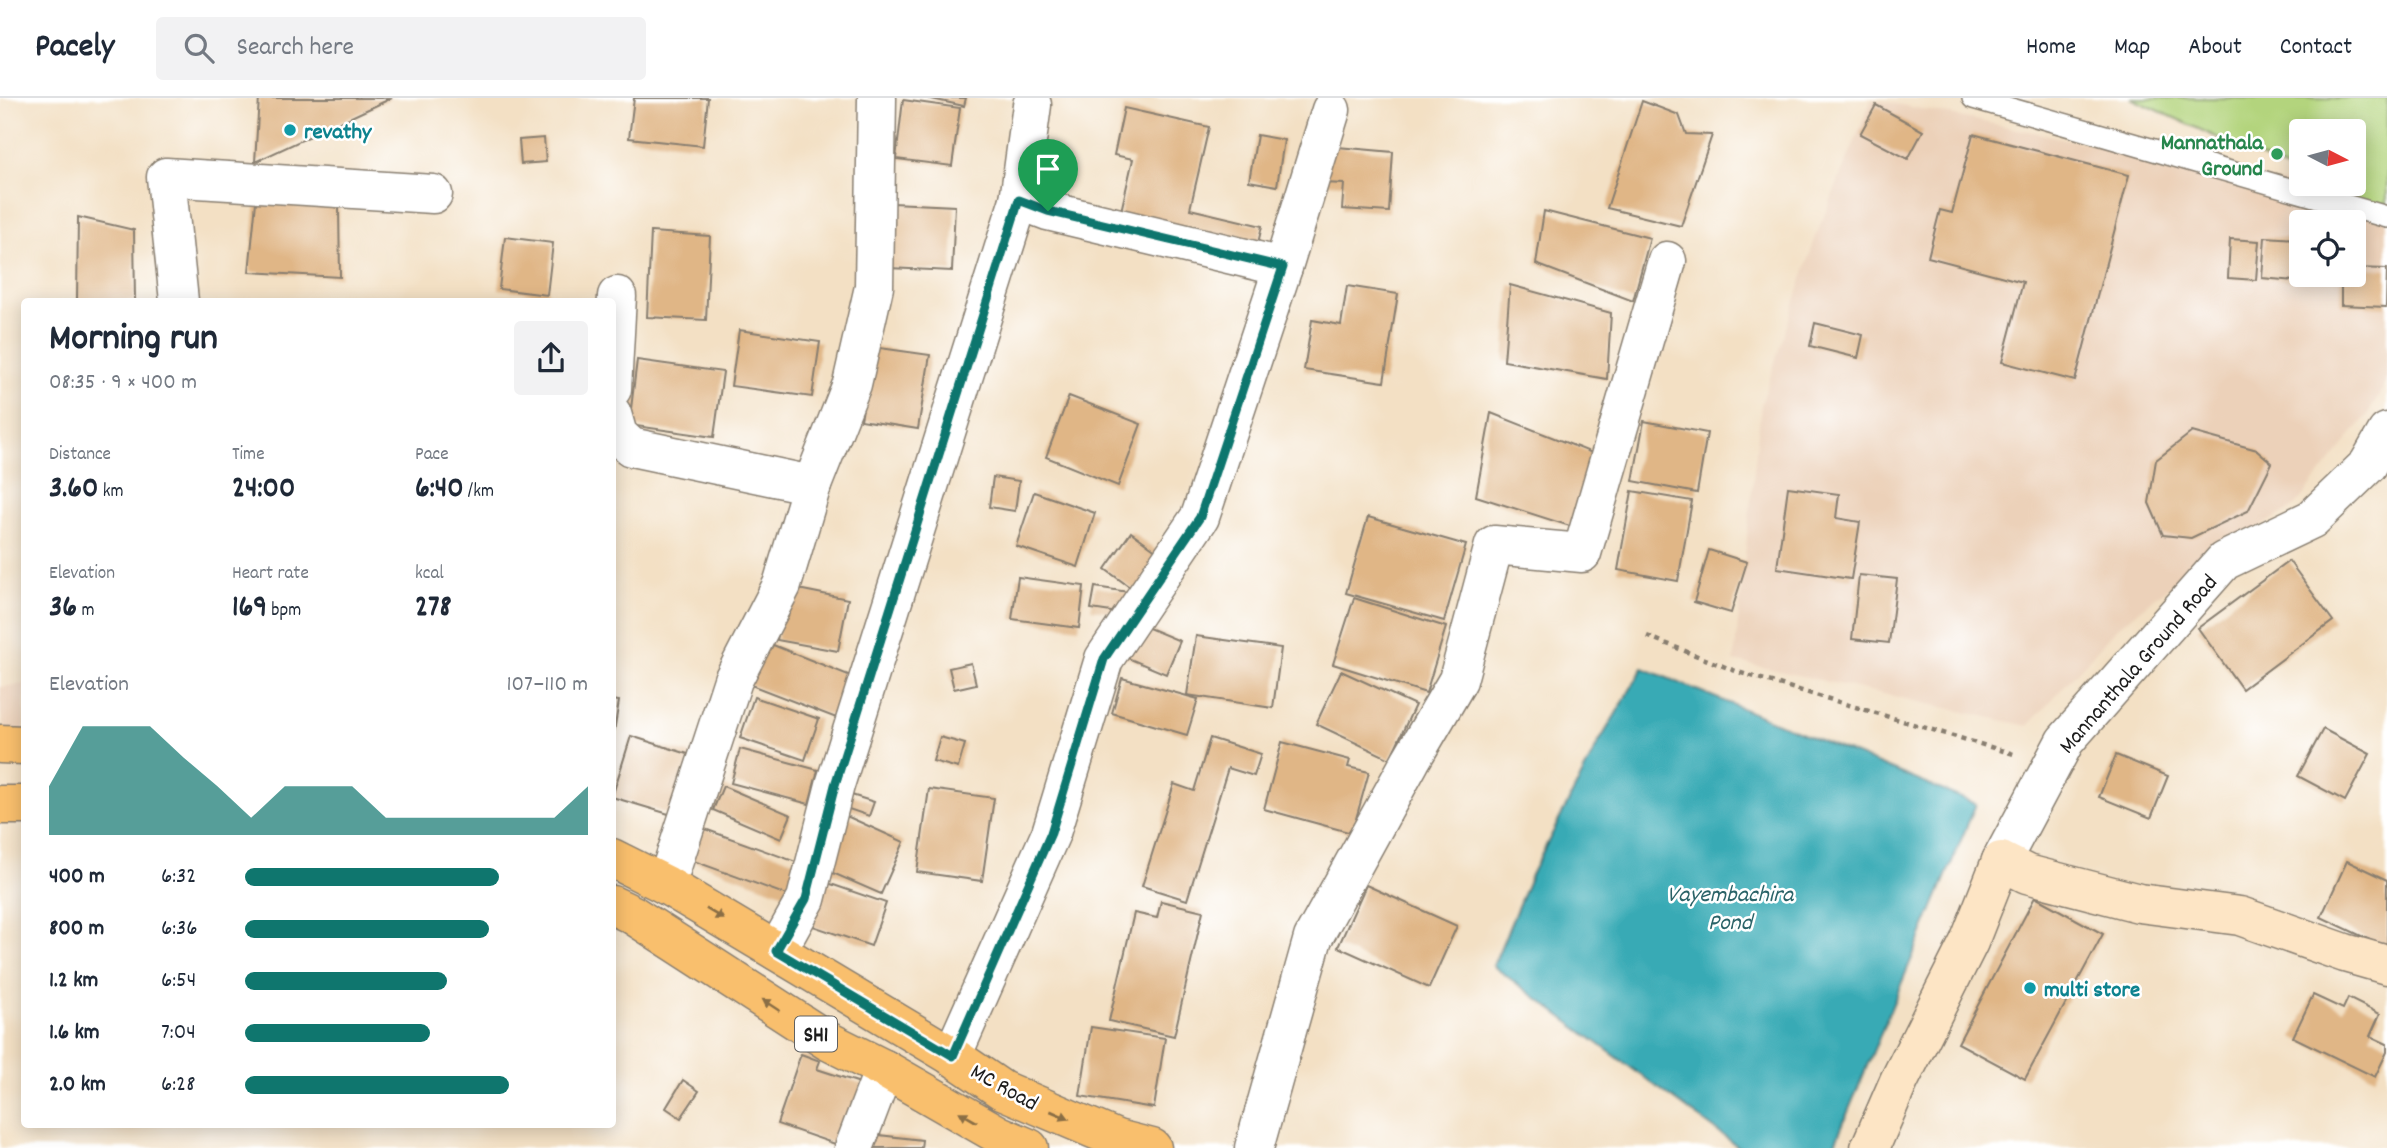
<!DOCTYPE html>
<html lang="en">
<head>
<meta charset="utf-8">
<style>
  :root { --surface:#fff; --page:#f2f2f3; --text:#1f2937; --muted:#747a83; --line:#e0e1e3; --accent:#0f766e }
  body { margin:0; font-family:Dekko,sans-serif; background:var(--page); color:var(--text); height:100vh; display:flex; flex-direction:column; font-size:26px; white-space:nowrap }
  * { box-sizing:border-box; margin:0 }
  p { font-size:23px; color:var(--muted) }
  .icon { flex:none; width:38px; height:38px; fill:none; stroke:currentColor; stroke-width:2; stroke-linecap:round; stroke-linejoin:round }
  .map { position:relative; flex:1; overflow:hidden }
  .panel { position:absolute; left:21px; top:200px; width:595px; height:830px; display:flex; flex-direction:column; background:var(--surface); border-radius:7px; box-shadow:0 4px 18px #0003 }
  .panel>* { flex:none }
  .needle { width:46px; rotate:96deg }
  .tools { position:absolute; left:2289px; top:21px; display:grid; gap:14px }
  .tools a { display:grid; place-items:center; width:77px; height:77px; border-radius:7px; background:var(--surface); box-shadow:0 4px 18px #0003; font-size:35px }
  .pin { position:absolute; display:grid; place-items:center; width:60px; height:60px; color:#fff; margin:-72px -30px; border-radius:50% 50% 50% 0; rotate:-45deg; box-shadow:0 0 7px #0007 }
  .pin .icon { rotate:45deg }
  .round { display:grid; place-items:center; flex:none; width:74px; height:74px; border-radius:7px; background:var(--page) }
  .head { display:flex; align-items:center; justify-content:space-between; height:119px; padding:0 28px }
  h1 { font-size:38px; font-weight:700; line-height:52px }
  .metrics { display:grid; grid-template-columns:repeat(3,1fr); gap:10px; height:119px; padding:7px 28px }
  .metrics div { display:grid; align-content:center }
  .metrics b { font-size:30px; font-weight:700 }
  .metrics small { font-size:19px; font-weight:400 }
  .metrics p { font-size:19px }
  .chart { height:196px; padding:14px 28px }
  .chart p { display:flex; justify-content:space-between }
  .chart svg { width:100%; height:126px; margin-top:7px; fill:var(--accent); opacity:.7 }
  ul { padding:0 28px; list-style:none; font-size:23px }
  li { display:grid; grid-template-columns:112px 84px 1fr; align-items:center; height:52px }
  li i { height:18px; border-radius:9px; background:var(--accent) }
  header { display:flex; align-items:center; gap:42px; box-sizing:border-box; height:98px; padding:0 35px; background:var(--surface); border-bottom:2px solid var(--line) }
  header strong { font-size:33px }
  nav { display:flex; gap:38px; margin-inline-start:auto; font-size:24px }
  .search { width:490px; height:63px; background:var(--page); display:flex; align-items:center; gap:18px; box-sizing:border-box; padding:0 24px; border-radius:7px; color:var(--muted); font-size:26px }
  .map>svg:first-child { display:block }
  .built { fill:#ecd1b9; fill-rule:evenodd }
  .green { fill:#b3d47d; stroke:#68784c; stroke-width:2 }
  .water { fill:#39aab5; stroke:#2a6368; stroke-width:2 }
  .building { fill:#e0b686 }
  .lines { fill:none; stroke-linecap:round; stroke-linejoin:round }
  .lane-casing { stroke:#887e70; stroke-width:24 }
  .street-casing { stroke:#887e70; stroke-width:41 }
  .secondary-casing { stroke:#887e70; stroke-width:41 }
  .primary-casing { stroke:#887e70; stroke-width:41 }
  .path { stroke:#887e70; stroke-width:4.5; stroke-dasharray:5 5; stroke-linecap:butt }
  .lane { stroke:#fff; stroke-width:21 }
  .street { stroke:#fff; stroke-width:38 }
  .secondary { stroke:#fde5c5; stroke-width:38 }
  .primary { stroke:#f9bf6d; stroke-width:38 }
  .oneway { fill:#8a6e44 }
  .route-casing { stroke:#fff; stroke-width:14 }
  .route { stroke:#0f766e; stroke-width:9 }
  .culture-dot { fill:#0f9aa8; stroke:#fff; stroke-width:2.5 }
  .leisure-dot { fill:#2e9e5b; stroke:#fff; stroke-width:2.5 }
  .labels { text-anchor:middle; stroke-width:5; stroke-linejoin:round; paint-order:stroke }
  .shield { fill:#fff; stroke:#606060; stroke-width:2 }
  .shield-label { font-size:21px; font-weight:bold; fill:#1c1c1c }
  .culture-label { font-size:23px; font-weight:bold; fill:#0d838f; stroke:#fff; text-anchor:start }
  .leisure-label { font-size:23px; font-weight:bold; fill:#27864d; stroke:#fff; text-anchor:end }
  .street-label { font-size:23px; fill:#1c1c1c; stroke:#fff }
  .water-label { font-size:24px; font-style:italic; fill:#2a6368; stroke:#fff }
</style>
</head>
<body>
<header>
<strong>Pacely</strong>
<div class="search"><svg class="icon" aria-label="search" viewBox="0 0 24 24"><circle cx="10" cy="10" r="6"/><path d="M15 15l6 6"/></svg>Search here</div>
<nav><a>Home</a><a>Map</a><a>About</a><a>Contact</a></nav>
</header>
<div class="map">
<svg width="2387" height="1050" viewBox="0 0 2387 1050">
  <rect width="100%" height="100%" fill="#fff"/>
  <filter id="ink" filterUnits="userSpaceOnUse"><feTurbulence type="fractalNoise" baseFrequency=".0143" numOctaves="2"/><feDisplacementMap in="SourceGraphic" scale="14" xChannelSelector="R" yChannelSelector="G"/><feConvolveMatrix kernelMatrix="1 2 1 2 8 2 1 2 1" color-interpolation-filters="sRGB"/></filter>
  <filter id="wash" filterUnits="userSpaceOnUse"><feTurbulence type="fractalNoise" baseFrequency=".00686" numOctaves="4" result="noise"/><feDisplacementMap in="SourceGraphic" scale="28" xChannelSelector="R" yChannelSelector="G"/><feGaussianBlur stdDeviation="1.57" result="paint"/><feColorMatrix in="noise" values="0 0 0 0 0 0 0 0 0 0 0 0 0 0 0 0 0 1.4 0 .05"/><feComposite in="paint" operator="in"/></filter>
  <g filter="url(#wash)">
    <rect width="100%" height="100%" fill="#f3e0c4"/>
    <g class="built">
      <path d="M1872,1L2387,107V283L2368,316L2295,408L2195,468L2118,529L2028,628L1734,563L1761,307L1816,138ZM2301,124H2354V177H2301Z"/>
      <path d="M24,586V632L5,633L0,613V589Z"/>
    </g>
    <path class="green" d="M2131,0H2387V117L2318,86H2354V33H2301V78Z"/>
    <path class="water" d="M1643,570L1976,706L1833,1050H1740L1493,868L1531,777L1598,646Z"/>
    <g id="blocks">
      <g class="building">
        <path d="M259,0H392L255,64Z"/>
        <path d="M634,0H708L703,48L629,40Z"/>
        <path d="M927,0H966L964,8Z"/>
        <path d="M903,2L960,10L952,68L896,61Z"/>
        <path d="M1642,3L1679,17L1686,36L1712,37L1681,128L1607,110Z"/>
        <path d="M1876,7L1923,33L1908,61L1860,36Z"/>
        <path d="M1124,10L1209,29L1190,111L1262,128L1256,154L1119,122L1133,61L1114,57Z"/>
        <path d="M1973,36L2129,77L2075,283L2002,264L2023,184L1928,159L1940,112L1952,115Z"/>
        <path d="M1257,37L1284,42L1277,88L1249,83Z"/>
        <path d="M544,40L546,64L521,66L519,42Z"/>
        <path d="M1326,48L1393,54L1389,114L1342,111L1344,86L1324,85Z"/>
        <path d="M257,94L339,110L340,179L249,174Z"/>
        <path d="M892,105L955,108L952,173L889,170Z"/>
        <path d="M1544,113L1650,140L1633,203L1536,166Z"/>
        <path d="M78,119L134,132L135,203H77Z"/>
        <path d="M651,134L710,138L706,222L647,219Z"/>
        <path d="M505,139L553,145L547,197L499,191Z"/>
        <path d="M2265,139L2298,141L2294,183L2262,180Z"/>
        <path d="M2230,141L2259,143L2256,182L2228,180Z"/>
        <path d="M2354,170L2387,171L2386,209L2341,207V177H2354Z"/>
        <path d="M1510,187L1611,215L1607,281L1504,263Z"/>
        <path d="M1347,188L1398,196L1384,284L1304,272L1312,222L1341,227Z"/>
        <path d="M1815,225L1863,237L1858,260L1810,248Z"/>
        <path d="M739,232L820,244L812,299L731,288Z"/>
        <path d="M873,249L930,257L918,331L861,322Z"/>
        <path d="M637,262L723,274L714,339L629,327Z"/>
        <path d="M1069,298L1141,326L1118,388L1046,359Z"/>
        <path d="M1491,315L1600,358L1576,430L1476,398Z"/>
        <path d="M1644,323L1707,335L1697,395L1633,383Z"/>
        <path d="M2192,334L2257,352L2272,365L2248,413L2191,440L2163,437L2149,405L2156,362Z"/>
        <path d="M993,379L1019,383L1015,413L989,409Z"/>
        <path d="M1788,389L1839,396L1836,420L1860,424L1851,481L1777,470Z"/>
        <path d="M1632,393L1692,403L1678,483L1618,472Z"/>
        <path d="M1034,394L1095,415L1078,469L1016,448Z"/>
        <path d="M1368,419L1466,447L1444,523L1346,495Z"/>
        <path d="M1131,434L1164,458L1138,495L1105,471Z"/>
        <path d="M1709,452L1747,464L1731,515L1694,504Z"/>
        <path d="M2289,463L2333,523L2242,591L2198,530Z"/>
        <path d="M1859,477L1897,481L1889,545L1852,541Z"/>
        <path d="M1018,479L1084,488L1079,530L1012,521Z"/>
        <path d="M788,489L848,501L838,553L777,542Z"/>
        <path d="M1095,489L1129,494L1125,516L1091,511Z"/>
        <path d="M1354,500L1446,529L1426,595L1333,566Z"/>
        <path d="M1132,523L1180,543L1166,576L1118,556Z"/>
        <path d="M1196,538L1281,550L1273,610L1187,597Z"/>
        <path d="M763,543L861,582L844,623L746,585Z"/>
        <path d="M971,565L976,586L954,591L949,570Z"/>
        <path d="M1341,573L1415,607L1390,661L1316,626Z"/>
        <path d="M1122,580L1198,601L1187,637L1112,615Z"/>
        <path d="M754,599L819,621L805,662L740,640Z"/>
        <path d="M612,602L619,603L614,634H612Z"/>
        <path d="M2323,631L2370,656L2345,703L2298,678Z"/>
        <path d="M631,638L691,657L672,717L612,699Z"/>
        <path d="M940,639L965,646L958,670L933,663Z"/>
        <path d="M1210,640L1261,656L1254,678L1228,670L1187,802L1142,788L1174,686L1194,693Z"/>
        <path d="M1282,644L1350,662L1348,669L1369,674L1352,735L1264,711Z"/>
        <path d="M740,651L818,672L809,706L731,685Z"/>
        <path d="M2116,657L2168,678L2151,720L2099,699Z"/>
        <path d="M723,688L791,717L781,741L713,712Z"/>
        <path d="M929,691L994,700L982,783L917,774Z"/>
        <path d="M845,695L874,704L869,718L840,708Z"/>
        <path d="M842,716L904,744L881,796L819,769Z"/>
        <path d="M702,730L810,769L798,801L691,762Z"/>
        <path d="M2347,763L2387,782V850L2321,819Z"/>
        <path d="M822,783L886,805L871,848L807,826Z"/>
        <path d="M1366,787L1457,828L1429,890L1338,849Z"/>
        <path d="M2035,799L2103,836L2025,981L1958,945Z"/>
        <path d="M1161,803L1203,813L1174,938L1109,923L1134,815L1157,820Z"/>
        <path d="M2313,897L2343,911L2348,900L2380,916L2370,938L2387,946V954L2375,979L2293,939Z"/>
        <path d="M1091,929L1165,940L1154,1010L1080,998Z"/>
        <path d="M801,956L820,963L817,971L863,986L841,1048L777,1026Z"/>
        <path d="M683,982L699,993L681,1020L666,1010Z"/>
        <path d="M870,1036L922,1042L921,1050H869Z"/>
      </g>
    </g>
  </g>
  <g filter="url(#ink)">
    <use href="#blocks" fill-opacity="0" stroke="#887e70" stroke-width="2"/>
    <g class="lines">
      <defs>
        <path id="lane" d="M1973,0L2387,119"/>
        <g id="street">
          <path d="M1019,102L1032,7"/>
          <path d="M1283,169L1331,12"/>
          <path d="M179,203L166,79L433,96"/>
          <path d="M612,291L617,198"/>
          <path d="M612,316L618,337L631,349L812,387"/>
          <path d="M2001,763L2065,643L2224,463L2312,421L2368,367L2387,334"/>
          <path d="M666,787L733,582L782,487L812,387L852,286L874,189L877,0"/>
          <path d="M777,853L806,801L835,687L1019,102L1048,113L1283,169L1200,419L1104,561L1051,735L952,958"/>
          <path d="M854,1050L884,971"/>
          <path d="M1254,1050L1313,840L1411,662L1458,582L1494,447L1582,455L1667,163"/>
        </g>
        <path id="secondary" d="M1870,1050L1899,983L1969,844L2001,763L2027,776L2139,805L2240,818L2345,855L2387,867"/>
        <g id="primary">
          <path d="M0,646L24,647"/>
          <path d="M0,707H24"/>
          <path d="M612,760L666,787L952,958L1002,992L1117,1041L1152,1050"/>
          <path d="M612,807L633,817L828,943L884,971L999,1037L1029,1050"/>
        </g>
      </defs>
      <use href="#lane" class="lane-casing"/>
      <use href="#street" class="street-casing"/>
      <use href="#secondary" class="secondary-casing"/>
      <use href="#primary" class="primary-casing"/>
      <path class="path" d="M1647,538L1738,574L2017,657"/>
      <use href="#lane" class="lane"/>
      <use href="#street" class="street"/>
      <use href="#secondary" class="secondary"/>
      <use href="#primary" class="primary"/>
    </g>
    <defs><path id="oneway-solid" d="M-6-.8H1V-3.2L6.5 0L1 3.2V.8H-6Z" transform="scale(1.75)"/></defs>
    <g class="oneway">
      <use href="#oneway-solid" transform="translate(715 816) rotate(31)"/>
      <use href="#oneway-solid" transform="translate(771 907) rotate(-147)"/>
      <use href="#oneway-solid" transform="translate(1060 1017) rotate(23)"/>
      <use href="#oneway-solid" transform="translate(968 1019) rotate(-150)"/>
    </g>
  </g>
  <g class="lines" filter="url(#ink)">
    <defs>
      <path id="route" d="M1019,102L1048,113L1283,169L1200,419L1104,561L1051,735L953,958L776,853L806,801L835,687Z"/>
    </defs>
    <use href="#route" class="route-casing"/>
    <use href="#route" class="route"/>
  </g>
  <g class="culture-dot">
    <circle cx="290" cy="32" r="7"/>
    <circle cx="2030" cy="890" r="7"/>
  </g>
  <circle class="leisure-dot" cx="2277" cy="56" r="7"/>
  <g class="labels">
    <rect class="shield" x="795" y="918.5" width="42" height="35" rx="5"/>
    <g class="shield-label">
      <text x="816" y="943">SH1</text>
    </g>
    <g class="culture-label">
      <text x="304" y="40">revathy</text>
      <text x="2044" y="898">multi store</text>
    </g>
    <g class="leisure-label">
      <text x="2263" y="51">Mannathala<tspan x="2263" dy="26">Ground</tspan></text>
    </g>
    <g class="street-label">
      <text transform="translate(2137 565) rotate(-49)" y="8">Mannanthala Ground Road</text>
      <text transform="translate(1005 988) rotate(29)" y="8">MC Road</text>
    </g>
    <g class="water-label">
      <text x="1730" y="803">Vayembachira<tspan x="1730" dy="28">Pond</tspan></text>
    </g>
  </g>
</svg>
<div class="tools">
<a><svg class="needle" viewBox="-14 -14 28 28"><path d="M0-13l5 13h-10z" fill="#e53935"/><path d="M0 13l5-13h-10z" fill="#747a83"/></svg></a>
<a><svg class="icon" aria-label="locate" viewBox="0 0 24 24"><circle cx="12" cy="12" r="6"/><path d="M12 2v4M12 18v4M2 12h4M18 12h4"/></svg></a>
</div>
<div class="pin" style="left:1048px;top:113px;background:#1e9e55"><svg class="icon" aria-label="arrive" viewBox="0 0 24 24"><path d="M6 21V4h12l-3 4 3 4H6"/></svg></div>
<section class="panel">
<div class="head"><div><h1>Morning run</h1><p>08:35 · 9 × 400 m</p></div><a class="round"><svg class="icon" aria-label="share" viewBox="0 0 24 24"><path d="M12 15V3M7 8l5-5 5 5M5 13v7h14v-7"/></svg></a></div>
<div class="metrics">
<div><p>Distance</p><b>3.60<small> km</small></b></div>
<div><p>Time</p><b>24:00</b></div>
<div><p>Pace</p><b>6:40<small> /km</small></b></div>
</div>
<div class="metrics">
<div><p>Elevation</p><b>36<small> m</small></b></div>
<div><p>Heart rate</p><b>169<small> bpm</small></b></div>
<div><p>kcal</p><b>278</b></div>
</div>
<div class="chart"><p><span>Elevation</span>107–110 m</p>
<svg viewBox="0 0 160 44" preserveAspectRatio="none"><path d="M0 44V27L10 6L20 6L30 6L40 17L50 27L60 38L70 27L80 27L90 27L100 38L110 38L120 38L130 38L140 38L150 38L160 27V44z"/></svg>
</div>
<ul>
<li><b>400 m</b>6:32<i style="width:74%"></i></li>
<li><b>800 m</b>6:36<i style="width:71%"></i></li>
<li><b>1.2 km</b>6:54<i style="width:59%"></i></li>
<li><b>1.6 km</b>7:04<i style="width:54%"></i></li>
<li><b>2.0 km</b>6:28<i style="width:77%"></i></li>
</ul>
</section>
</div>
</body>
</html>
